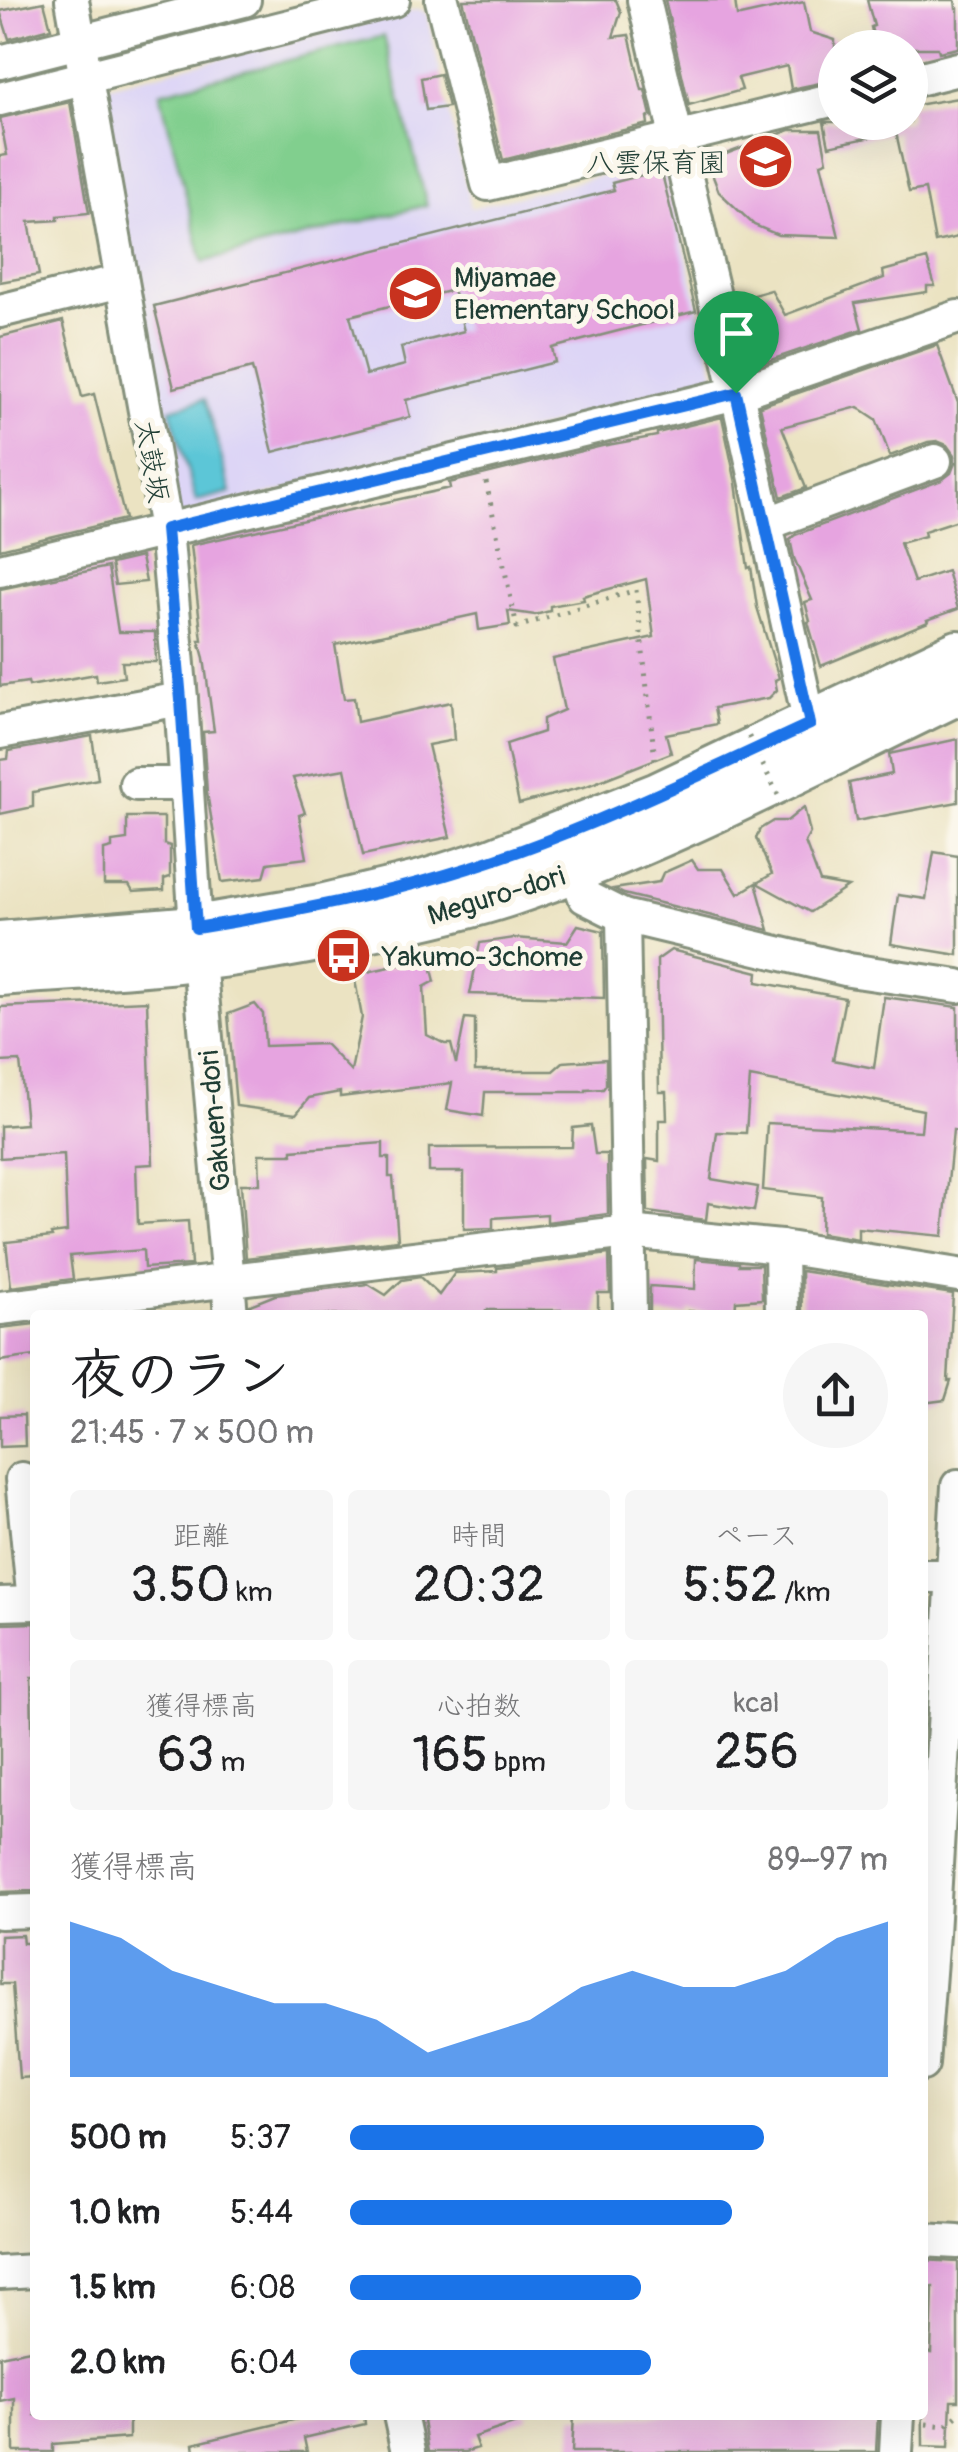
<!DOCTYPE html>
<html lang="ja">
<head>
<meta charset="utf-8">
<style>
  :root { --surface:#fff; --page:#f6f6f6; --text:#202124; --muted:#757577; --accent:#1a73e8 }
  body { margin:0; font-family:Pangolin,"Klee One",sans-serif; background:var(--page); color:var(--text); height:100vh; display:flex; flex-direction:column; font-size:38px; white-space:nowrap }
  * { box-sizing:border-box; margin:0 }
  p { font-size:32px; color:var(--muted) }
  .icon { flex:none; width:55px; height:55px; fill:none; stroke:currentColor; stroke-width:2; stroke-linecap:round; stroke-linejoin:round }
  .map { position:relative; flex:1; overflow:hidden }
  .drawer { position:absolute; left:30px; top:1310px; width:898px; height:1110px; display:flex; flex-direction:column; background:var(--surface); border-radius:10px; box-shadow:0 10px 40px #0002 }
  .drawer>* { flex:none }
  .tools { position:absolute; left:818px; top:30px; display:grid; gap:20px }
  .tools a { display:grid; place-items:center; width:110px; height:110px; border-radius:50%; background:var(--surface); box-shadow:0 10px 40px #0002; font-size:50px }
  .pin { position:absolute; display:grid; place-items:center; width:85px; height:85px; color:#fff; margin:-102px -42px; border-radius:50% 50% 50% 0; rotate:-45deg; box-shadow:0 0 10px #0007 }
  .pin .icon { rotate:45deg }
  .round { display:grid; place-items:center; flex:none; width:105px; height:105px; border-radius:52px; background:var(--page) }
  .head { display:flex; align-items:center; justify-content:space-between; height:170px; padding:0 40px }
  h1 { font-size:55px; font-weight:600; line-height:75px }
  .stats { display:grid; grid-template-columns:repeat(3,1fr); gap:15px; height:170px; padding:10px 40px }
  .stats div { display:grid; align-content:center; border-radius:10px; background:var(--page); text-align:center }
  .stats b { font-size:50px; font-weight:600 }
  .stats small { font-size:28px; font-weight:400 }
  .stats p { font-size:28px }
  .chart { height:280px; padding:20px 40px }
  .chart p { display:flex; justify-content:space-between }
  .chart svg { width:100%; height:180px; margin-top:10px; fill:var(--accent); opacity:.7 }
  ul { padding:0 40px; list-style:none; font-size:32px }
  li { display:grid; grid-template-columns:160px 120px 1fr; align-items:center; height:75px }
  li i { height:25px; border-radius:12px; background:var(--accent) }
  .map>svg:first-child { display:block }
  .built { fill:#ddd5f6 }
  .green { fill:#81cf8e; stroke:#508661; stroke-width:2.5 }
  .water { fill:#5cc6d7; stroke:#3e8286; stroke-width:2.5 }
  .building { fill:#e6a4e0; fill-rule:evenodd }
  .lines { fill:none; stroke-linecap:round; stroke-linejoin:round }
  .minor-casing { stroke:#85907b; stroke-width:38 }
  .major-casing { stroke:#85907b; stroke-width:48 }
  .path { stroke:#85907b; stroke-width:5; stroke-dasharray:2.5 8; stroke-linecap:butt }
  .minor { stroke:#fff; stroke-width:32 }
  .major { stroke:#fff; stroke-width:42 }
  .path-bridge { stroke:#85907b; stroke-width:5; stroke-dasharray:2.5 8; stroke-linecap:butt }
  .route-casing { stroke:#fff; stroke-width:20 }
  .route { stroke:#1a73e8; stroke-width:12 }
  .labels { text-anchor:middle; stroke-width:10; stroke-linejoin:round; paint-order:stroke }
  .poi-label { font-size:28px; fill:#1f3d34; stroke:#fbf7ec; text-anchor:start }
  .street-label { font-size:28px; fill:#1f3d34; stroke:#fbf7ec }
</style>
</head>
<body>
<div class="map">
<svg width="958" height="2452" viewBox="0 0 958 2452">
  <rect width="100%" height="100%" fill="#fbf7ec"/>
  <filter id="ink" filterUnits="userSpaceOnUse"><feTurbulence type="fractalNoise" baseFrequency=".01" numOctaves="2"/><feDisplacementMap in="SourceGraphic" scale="20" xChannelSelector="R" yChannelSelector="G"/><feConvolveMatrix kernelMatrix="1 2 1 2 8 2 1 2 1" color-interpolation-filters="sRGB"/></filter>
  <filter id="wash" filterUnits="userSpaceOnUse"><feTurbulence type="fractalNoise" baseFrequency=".0048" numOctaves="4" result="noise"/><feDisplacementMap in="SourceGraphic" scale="40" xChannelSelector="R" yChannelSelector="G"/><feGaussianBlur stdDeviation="2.25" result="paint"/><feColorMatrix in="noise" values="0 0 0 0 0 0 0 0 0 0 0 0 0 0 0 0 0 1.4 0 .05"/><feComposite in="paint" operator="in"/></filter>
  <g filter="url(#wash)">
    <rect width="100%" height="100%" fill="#ebe3c2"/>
    <path class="built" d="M419,9L427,14L471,208L659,161L665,166L716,377L712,385L173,518L100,88Z"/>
    <path class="green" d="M384,36L427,205L203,262L160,92Z"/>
    <path class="water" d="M205,399L231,492L196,501L170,409Z"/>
    <g id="blocks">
      <g class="building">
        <path d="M463,0H616L621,12L613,37L629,35L642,90H645L651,116L647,117L648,124L503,160Z"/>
        <path d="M665,0H735L737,16H740L804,2L810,32L835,40V80L791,89L787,66L738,78L742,90L689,105Z"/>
        <path d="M867,0H955L956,8H958V48L939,52L938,48H876L871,27L874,26Z"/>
        <path d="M44,2L51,28L9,39L0,11Z"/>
        <path d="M440,74L448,107L426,110L421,78Z"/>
        <path d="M958,98V237L935,242L925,189L909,192L894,123L895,132L829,146L824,122H910V106Z"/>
        <path d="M70,102L89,213L58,216V220L29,222L39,275L0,282V156L7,155L0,118Z"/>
        <path d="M790,130H821L827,161L821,163L839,237L778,235L754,225L719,192L707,161Z"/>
        <path d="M661,170L696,311L552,348L555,362L406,400L410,417L273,452L252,368L174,388L154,306L614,190L612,183ZM453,290L464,331L401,347L405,365L366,375L350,316Z"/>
        <path d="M927,259L935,286H927V292L855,303L862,329L759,364L748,340L751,325L742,319L736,300L771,290L785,315L884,278L883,271Z"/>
        <path d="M63,321L82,397L94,394L125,519L0,549V337Z"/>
        <path d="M937,345L958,403V520L924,531L925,536L900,543L914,582L947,571L958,609L927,620L928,622L821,666L808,622L810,621L805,602L812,600L794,558L790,539L795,535L942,480L951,473L955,463L954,455L947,445L937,441L928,442L890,456L876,419L858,407L782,427L806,488L781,497L760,406Z"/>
        <path d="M722,417L736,483L748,568L751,567L757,607L779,678L775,680L777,690L769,698L714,708L717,724L666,734L671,753L587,786L519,804L506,744L543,732V719L564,710L553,659L654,637L646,579L583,596L584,600L550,606V611L535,615L508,611L510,625L479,630L477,614L335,645L344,699L354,698L357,722L451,702L454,740L428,745L450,837L363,855L345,769L293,778L305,813L299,815L307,858L268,863L264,877L222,882L207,793L203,732L214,731L204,658L199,640H202L191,545L450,488L449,483L602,446L657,436V433Z"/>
        <path d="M141,557L146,582L115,585L111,564Z"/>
        <path d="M108,567L118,632H155L156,662H122L124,677L97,681L96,674L29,686L28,682L0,686V589Z"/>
        <path d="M92,736L98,779L33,792V807L0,814V760L8,759L9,751Z"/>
        <path d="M958,739V802L856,821L849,783L892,774L889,754Z"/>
        <path d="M804,807L810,833L805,842L820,882L848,887L810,912L757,883L772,874L756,838L760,829L773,821H787Z"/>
        <path d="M127,817H164V844L170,846V877L164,879V890L133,892L129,885H104V850L112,848V842L127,840Z"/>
        <path d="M934,852L958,856V955L891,944L898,895L926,899Z"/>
        <path d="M692,860L698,869H723L738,894L756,883L769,930L624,894L614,889L659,882L663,873Z"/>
        <path d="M578,925L603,931L604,998L470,994L480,943L514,938L567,942Z"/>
        <path d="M671,950L758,972L757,982L845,998L833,1060L874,1068L884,997L958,1007V1131L953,1130L943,1236L858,1228V1239L821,1233L822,1197L763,1190L767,1123L921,1131L923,1110L750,1077L746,1133L717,1132L711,1179L758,1187L754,1211L708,1203L706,1220L648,1212L647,1159L659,1161V1120H667L666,1092H659L657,960Z"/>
        <path d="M429,958L435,981L424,987L427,1035L445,1044H451L456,1064L465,1018L475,1019V1071H553L563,1062L606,1059V1085L603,1089L586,1090V1092H485L483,1116L447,1110L452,1083L340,1097V1092L309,1098L296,1114L236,1106L228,1014L255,1004L263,1014L265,1046L325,1044L351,1071L362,1017L354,975Z"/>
        <path d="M147,1001L153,1164L136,1165L138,1224L188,1221L191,1265L144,1268L143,1250L70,1256L73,1279L11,1287L6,1242L52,1237L51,1234L67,1232L64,1154L0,1158V1126L26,1124L20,1061L0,1062V1007Z"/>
        <path d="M591,1126L595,1154H607L608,1214L547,1222V1214L493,1218V1228L464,1229V1172H429V1148L572,1147L573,1128Z"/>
        <path d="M383,1143V1158H389V1177H393L398,1240L246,1258L241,1184H260L259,1154H292V1150Z"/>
        <path d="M609,1254L610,1293H598V1315H561V1310H487L483,1314L436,1315H251L250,1305L275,1295L368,1284L386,1295L402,1280L420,1277L439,1295L455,1273L497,1271V1268Z"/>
        <path d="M696,1259L739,1263V1265H761L762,1299L736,1301L735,1314L688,1311V1315H650V1286L695,1289Z"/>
        <path d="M801,1271L953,1294L948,1381H951L945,1400L922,1403V1315H802Z"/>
        <path d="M35,1324V1356L0,1361V1328Z"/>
        <path d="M24,1415L25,1446L0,1447V1416Z"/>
        <path d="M922,1613H931L922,1752Z"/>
        <path d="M35,1623V1678H31L35,1891L0,1892V1624Z"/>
        <path d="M22,1935L23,1943H35V2077L19,2078L12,1984H0V1936Z"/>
        <path d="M923,2260L958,2262V2401H951L949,2447L923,2446L922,2352L931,2353L933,2287H923Z"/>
        <path d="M35,2349V2415H129V2438L53,2444V2452H14V2398L0,2401V2356Z"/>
        <path d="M314,2415H364L365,2424L304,2438L307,2452H194L193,2444Z"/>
        <path d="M441,2415H528V2419L474,2437L478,2448L465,2452H428L423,2421Z"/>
        <path d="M574,2415H878L876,2452H572Z"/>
      </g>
    </g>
  </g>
  <g filter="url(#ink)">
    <use href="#blocks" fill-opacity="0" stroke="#85907b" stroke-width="2.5"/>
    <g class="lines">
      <defs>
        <g id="minor">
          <path d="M72,0L166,529L181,699L196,927L231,1315"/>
          <path d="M442,0L488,184L835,99"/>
          <path d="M644,0L737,393L810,724"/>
          <path d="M0,62L244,0"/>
          <path d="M910,81L958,69"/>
          <path d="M0,99L393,0"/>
          <path d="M0,311L121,281"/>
          <path d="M766,524L935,461"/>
          <path d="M0,570L737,393L958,317"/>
          <path d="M0,732L181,699"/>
          <path d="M136,784H187"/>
          <path d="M575,871L585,897L623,916L849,970L958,986"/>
          <path d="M623,916L630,1315"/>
          <path d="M781,1247L782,1315"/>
          <path d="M0,1308L628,1232L781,1247L958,1275"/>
          <path d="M22,1479L34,1603"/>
          <path d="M922,1576H958"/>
          <path d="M0,1604L35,1603"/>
          <path d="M0,1912L35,1911"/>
          <path d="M922,2064L932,1934L958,1486"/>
          <path d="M922,2240L958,2242"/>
          <path d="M0,2273L35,2271"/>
          <path d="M400,2415L408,2452"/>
          <path d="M896,2452L898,2415"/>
        </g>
        <g id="major">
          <path d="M0,943L196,927L321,906L422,882L491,860L658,794L958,652"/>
          <path d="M0,974C65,969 131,967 197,959C257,952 317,941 376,928C420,919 465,909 508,895C664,843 810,764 958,693"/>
        </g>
      </defs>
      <use href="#minor" class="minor-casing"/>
      <use href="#major" class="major-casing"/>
      <g class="path">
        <path d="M486,482L517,627L636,590L655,760"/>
        <path d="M926,2424L945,2426L958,2415"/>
      </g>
      <use href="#minor" class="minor"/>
      <use href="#major" class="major"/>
      <path class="path-bridge" d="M744,727L779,797"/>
    </g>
  </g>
  <g class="lines" filter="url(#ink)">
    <defs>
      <path id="route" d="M736,393L810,724C684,782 556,846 421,882C347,902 271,916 196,928L181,700L166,529Z"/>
    </defs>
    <use href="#route" class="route-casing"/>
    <use href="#route" class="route"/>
  </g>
  <defs>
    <symbol id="school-disc" viewBox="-11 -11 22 22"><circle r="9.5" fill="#c8321e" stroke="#fbf7ec"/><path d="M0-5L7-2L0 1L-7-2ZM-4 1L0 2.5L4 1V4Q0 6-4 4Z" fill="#fff"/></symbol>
    <symbol id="bus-disc" viewBox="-11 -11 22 22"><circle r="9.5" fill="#c8321e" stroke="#fbf7ec"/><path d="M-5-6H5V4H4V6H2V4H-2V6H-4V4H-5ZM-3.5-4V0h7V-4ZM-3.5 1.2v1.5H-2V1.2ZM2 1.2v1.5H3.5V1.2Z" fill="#fff"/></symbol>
  </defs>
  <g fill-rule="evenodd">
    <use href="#school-disc" x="734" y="130" width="63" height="63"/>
    <use href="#school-disc" x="384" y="262" width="63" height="63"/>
    <use href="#bus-disc" x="312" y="924" width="63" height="63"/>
  </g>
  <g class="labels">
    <g class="poi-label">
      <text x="726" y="172" text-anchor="end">八雲保育園</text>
      <text x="454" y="287">Miyamae<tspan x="454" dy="32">Elementary School</tspan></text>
      <text x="382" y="966">Yakumo-3chome</text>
    </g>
    <g class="street-label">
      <text transform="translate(153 461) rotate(80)" y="10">太鼓坂</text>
      <text transform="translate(496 895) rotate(-17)" y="10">Meguro-dori</text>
      <text transform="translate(214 1121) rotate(-95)" y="10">Gakuen-dori</text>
    </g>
  </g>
</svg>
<div class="tools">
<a><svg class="icon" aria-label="layers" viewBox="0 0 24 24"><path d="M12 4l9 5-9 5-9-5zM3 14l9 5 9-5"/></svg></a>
</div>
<div class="pin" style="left:736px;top:393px;background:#1e9e55"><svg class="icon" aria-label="arrive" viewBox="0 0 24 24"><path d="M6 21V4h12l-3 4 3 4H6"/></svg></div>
<section class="drawer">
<div class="head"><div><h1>夜のラン</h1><p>21:45 · 7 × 500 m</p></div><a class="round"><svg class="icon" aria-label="share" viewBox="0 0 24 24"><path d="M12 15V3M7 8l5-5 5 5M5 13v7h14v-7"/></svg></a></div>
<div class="stats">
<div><p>距離</p><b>3.50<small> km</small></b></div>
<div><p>時間</p><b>20:32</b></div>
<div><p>ペース</p><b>5:52<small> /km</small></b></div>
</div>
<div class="stats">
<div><p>獲得標高</p><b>63<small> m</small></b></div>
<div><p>心拍数</p><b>165<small> bpm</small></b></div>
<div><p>kcal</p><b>256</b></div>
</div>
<div class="chart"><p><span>獲得標高</span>89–97 m</p>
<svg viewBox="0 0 160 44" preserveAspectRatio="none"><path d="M0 44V6L10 10L20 18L30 22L40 26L50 26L60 30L70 38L80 34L90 30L100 22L110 18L120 22L130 22L140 18L150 10L160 6V44z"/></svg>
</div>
<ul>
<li><b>500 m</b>5:37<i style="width:77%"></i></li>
<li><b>1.0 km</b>5:44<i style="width:71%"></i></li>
<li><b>1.5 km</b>6:08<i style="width:54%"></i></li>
<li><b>2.0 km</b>6:04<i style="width:56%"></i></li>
</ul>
</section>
</div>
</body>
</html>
